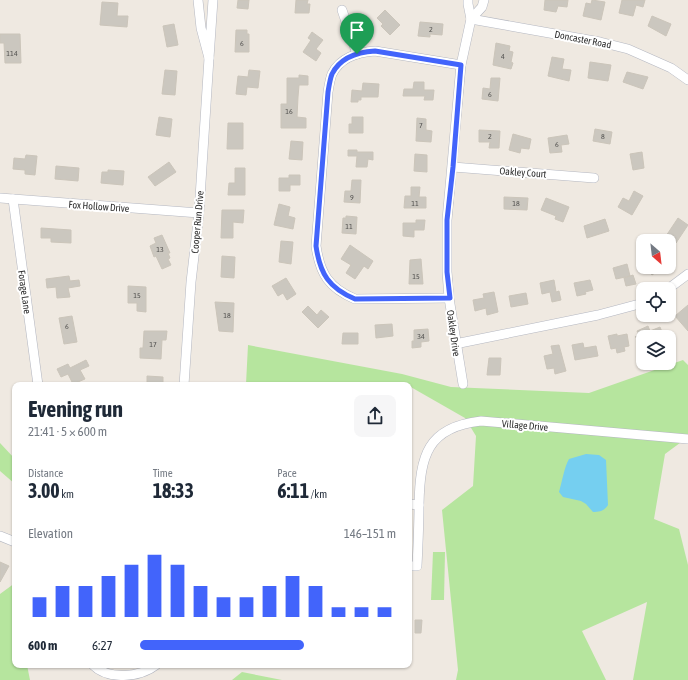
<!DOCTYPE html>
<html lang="en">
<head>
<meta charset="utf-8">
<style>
  :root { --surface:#fff; --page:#f6f6f7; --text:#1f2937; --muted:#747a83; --accent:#4264fb }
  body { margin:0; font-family:"Asap Condensed",sans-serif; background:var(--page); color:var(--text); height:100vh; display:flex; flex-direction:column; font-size:15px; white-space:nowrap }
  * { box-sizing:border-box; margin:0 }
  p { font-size:13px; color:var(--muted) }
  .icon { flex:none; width:22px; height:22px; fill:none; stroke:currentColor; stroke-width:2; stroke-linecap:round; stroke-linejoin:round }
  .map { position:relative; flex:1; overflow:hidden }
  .details { position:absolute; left:12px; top:382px; width:400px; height:286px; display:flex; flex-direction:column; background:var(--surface); border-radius:8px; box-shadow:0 1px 3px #0004 }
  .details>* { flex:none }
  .needle { width:26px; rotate:152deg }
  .buttons { position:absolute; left:636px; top:234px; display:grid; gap:8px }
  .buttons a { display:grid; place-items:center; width:40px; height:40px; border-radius:8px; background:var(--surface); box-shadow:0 1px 3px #0004; font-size:20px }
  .pin { position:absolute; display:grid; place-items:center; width:34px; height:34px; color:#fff; margin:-41px -17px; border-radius:50% 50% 50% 0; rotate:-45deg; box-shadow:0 0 4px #0007 }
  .pin .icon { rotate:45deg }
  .round { display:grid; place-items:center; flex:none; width:42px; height:42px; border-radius:8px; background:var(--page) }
  .summary { display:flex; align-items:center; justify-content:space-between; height:68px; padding:0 16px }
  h1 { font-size:22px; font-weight:700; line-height:30px }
  .figures { display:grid; grid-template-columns:repeat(3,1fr); gap:6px; height:68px; padding:4px 16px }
  .figures div { display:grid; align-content:center }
  .figures b { font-size:20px; font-weight:700 }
  .figures small { font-size:11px; font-weight:400 }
  .figures p { font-size:11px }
  .chart { height:112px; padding:8px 16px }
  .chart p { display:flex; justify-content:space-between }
  .chart svg { width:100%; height:72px; margin-top:4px; stroke:var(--accent); stroke-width:6 }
  ul { padding:0 16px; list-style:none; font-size:13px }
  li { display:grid; grid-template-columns:64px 48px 1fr; align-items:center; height:30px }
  li i { height:10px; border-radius:5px; background:var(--accent) }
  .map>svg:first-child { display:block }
  .green { fill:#b6e59e }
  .water { fill:#75cff0 }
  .building { fill:#cbc7bf; stroke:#cbc5ba }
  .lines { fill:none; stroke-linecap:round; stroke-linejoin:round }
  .street-casing { stroke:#b4b7c1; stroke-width:10 }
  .street { stroke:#fff; stroke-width:9 }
  .route-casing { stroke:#fff; stroke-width:8 }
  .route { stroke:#4264fb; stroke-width:5 }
  .labels { text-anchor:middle; stroke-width:4; stroke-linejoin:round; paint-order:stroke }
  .number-label { font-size:8px; fill:#555452 }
  .street-label { font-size:10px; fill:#2e2e2e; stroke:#fff }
</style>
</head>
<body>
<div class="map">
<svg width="688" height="680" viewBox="0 0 688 680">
  <rect width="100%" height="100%" fill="#efe9e1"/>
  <g class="green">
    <path d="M248,345L402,374L451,387L589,393L683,360L688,365V437L665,454L654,519L679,529L688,565V680H633L647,602L582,631L606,680H456L458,670L442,510L473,486L476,436L465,418L409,386V385L246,384Z"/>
    <path d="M0,443L15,459V484L0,471Z"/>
    <path d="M433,552H445L444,600H431Z"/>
    <path d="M15,583V665H27L30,680H0V594Z"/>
    <path d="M242,672L282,680H232Z"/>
  </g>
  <path class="water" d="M586,454L599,455L606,460L608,505C604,511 600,512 593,512L586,504L581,501L563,497L559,492C562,482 564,468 569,459Z"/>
  <g class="building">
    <path d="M238,0H249L248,9L237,8Z"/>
    <path d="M296,0H308L307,4H310L309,13H295Z"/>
    <path d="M545,0H568L567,7L558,6L556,12L544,10Z"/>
    <path d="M592,0L605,2L601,20L583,16L586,3L591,4Z"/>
    <path d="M622,0H645L643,7L636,5L633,16L619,13Z"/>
    <path d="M102,2L118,3L117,16H128L127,27L100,25Z"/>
    <path d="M385,10L400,25L390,35L381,26L383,24L377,18Z"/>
    <path d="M652,16L671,24L666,36L648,26Z"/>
    <path d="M420,22L443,24L442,35L430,34V37L418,36Z"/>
    <path d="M174,24L178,45L167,47L163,26Z"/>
    <path d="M236,30H247V34H249V52H235Z"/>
    <path d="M312,32L323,40L316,49L321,53L316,61L303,52L311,40L308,38Z"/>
    <path d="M0,34H20L21,63H5L4,43H0Z"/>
    <path d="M496,43L510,46L509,51L513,52L511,62L513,63L511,69L493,65Z"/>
    <path d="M552,57L564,59L562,69L571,70L569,81L548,76Z"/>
    <path d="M590,62L611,65L608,81L588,78Z"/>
    <path d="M165,70L177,71L175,95L162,94Z"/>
    <path d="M249,70L260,71L258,88L247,87L246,95L236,94L238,76L248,77Z"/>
    <path d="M627,72L648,77L643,89L623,82Z"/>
    <path d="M299,75L308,76V85H299L298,97L297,117L306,118V128H281V104H287V78H299Z"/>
    <path d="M491,78H500L498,101L482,99L483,88L490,89Z"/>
    <path d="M414,82H424V90H434L433,100H424L425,96H403L404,89H413Z"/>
    <path d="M363,83L379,84L378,97H361V100H358V102H351L352,90L362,91Z"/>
    <path d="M159,117L172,119L170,137L156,135Z"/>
    <path d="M352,117H363V133H349V124H352Z"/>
    <path d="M417,118L426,119V130L432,131L431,142L416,141Z"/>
    <path d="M228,123H243V149H227Z"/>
    <path d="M595,129L612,132L610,144L593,141Z"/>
    <path d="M479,130L500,131L499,148H489L490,142H479Z"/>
    <path d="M513,134L531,139L529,149L521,148L520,153L509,150Z"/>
    <path d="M567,135L569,144L561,145L562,152L550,153L548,138Z"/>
    <path d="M291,141L303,142L302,160L289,159Z"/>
    <path d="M348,150H357V152H373V160L368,159L367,167H356L357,156H348Z"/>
    <path d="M642,152L644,168L633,170L630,154Z"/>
    <path d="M415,154L427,155V172L414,171Z"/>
    <path d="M26,155L37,156L35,175L25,174V170L13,169L14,158L25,159Z"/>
    <path d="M169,162L176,172L155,186L148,177Z"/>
    <path d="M56,166L79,168L78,181L55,179Z"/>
    <path d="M235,168H245V195H228L229,183H235Z"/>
    <path d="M108,170L124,171L123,185L101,183L102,172H108Z"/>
    <path d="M289,175H300V185H290V191H279V178H289Z"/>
    <path d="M352,180H361L360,203L344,202L345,191H351Z"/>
    <path d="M411,187H420L419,197H426V208H404L405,196H411Z"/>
    <path d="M634,191L643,196L632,215L618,207L623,198L629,201Z"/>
    <path d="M504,197L528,198L527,210L504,209Z"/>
    <path d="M546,198L569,207L563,222L555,219L556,216L541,210Z"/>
    <path d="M279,204L290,207L288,216L295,218L293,229L274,225Z"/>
    <path d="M222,210H244L243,223L233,222V238H221Z"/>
    <path d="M346,216L357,217L356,234L342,233L343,218H346Z"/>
    <path d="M678,218L688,225L676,243L666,236Z"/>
    <path d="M605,219L609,231L587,238L584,226Z"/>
    <path d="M416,220H425L424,230H414V237L403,236V223H416Z"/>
    <path d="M41,228L71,230V243L51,242V238H41Z"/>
    <path d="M162,235L170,253H168L170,258L168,259L171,265L162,269L156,256L154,257L150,246L156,243L154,238Z"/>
    <path d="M281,241L293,242L291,264L279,262Z"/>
    <path d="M350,245L373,261L368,269L364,266L355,279L346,273L351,265L341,259Z"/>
    <path d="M222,256L235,257L234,278L221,277Z"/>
    <path d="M421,259L423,284H409L410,260Z"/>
    <path d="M627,264L630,276L616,279L613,268Z"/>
    <path d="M646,267H663L652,275Z"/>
    <path d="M633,275L636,284L626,286L624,278Z"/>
    <path d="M69,276L70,281L79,280L80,286L68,288L70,297L57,298L56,287L47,288L46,279Z"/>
    <path d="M286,278L296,294L287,300L283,293L278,296L272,286Z"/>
    <path d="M554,280L556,292L559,291L561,300L552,302L550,292L542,294L540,283Z"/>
    <path d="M590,280L593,290L585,292L586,294L577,296L574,283Z"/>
    <path d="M128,286L146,287V312L137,311V303H128Z"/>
    <path d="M494,292L498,312L487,315L486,308L475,311L473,300L484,298L483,294Z"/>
    <path d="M526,293L528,304L511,307L509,296Z"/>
    <path d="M215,302L234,303L233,332L219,331Z"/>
    <path d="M688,305V331L675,316Z"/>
    <path d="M308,306L317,315L321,310L329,317L318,328L302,312Z"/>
    <path d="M72,316L77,342L64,344L59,318Z"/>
    <path d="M392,324L393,336L376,338L375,325Z"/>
    <path d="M648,326L650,331L660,327L664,337H635L639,335L637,331Z"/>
    <path d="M428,329L429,341L421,342V347L412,348V341H414V330Z"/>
    <path d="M144,331H167L166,340H162L161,359L140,358V348H143Z"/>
    <path d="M343,333H358V344H342Z"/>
    <path d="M617,334V336L627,334L629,346L624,347L625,351L617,353L616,348L611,349L608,336Z"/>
    <path d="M583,343L584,348L596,346L598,356L575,360L572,345Z"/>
    <path d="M559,345L566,371L555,374L554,368L547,369L544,356L553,354L551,346Z"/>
    <path d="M489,358H501L500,375H487Z"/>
    <path d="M86,360L89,366L80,370L85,379L73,384L68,374L61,377L57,369L68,364L70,368Z"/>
    <path d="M147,376L163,377V385H147Z"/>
    <path d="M0,562L9,566L0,582Z"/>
    <path d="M415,620H422L421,633H415Z"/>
  </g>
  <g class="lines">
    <defs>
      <g id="street">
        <path d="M198,0L201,28L209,58L213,0"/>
        <path d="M342,10L357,54"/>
        <path d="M471,19L600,42L628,49L671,68L688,80"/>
        <path d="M471,19L482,7L484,0"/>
        <path d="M453,167L594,178"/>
        <path d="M0,198L199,213"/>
        <path d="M13,199L38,385"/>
        <path d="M668,289L688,274"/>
        <path d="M449,298L355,299C329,288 320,274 316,246L328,92C329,86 330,79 332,74C340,58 358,52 375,51L461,65"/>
        <path d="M455,344L598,315L643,303"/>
        <path d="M463,384L449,298L447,272V220L461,65L471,19L468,4V0"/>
        <path d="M184,385L191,282L199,213L209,58"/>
        <path d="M409,504L419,505"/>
        <path d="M0,536L15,542"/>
        <path d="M409,566H417C418,545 419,525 419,505C420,456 427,427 481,421L688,439"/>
        <path d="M93,665C108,680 139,678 156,665"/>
      </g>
    </defs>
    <use href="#street" class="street-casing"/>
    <use href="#street" class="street"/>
  </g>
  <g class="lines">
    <defs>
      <path id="route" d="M375,51L461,65L453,167L447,220V272L450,298L355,299C329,288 320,274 316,246L328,92C329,86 330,79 332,74C340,58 358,52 375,51Z"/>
    </defs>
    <use href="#route" class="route-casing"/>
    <use href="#route" class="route"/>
  </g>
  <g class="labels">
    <g class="number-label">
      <text x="431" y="32">2</text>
      <text x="242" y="46">6</text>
      <text x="12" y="56">114</text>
      <text x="503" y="59">4</text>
      <text x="490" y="97">6</text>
      <text x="289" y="114">16</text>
      <text x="421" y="128">7</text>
      <text x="490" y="139">2</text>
      <text x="603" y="139">8</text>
      <text x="557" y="147">6</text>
      <text x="352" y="200">9</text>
      <text x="415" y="206">11</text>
      <text x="516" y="206">18</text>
      <text x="349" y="229">11</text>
      <text x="160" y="252">13</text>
      <text x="416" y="279">15</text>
      <text x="137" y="298">15</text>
      <text x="227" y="318">18</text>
      <text x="67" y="329">6</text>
      <text x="421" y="339">34</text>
      <text x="153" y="347">17</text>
    </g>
    <g class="street-label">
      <text transform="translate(583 39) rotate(11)" y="4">Doncaster Road</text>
      <text transform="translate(523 172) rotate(4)" y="4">Oakley Court</text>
      <text transform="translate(99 206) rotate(4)" y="4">Fox Hollow Drive</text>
      <text transform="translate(197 222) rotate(-85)" y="4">Cooper Run Drive</text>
      <text transform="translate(25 292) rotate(82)" y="4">Forage Lane</text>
      <text transform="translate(454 333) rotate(82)" y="4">Oakley Drive</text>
      <text transform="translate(525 425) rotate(5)" y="4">Village Drive</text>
    </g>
  </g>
</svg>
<div class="buttons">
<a><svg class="needle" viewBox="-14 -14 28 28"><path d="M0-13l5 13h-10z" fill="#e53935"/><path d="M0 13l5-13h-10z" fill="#747a83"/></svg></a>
<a><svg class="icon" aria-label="locate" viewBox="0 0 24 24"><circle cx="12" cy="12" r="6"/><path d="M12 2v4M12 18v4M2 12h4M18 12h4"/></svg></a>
<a><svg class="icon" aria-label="layers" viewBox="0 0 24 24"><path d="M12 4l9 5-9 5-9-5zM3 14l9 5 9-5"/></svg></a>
</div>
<div class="pin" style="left:357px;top:54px;background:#1e9e55"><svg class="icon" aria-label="arrive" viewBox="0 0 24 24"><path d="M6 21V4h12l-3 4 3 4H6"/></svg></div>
<section class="details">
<div class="summary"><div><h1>Evening run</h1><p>21:41 · 5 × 600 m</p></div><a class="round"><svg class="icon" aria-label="share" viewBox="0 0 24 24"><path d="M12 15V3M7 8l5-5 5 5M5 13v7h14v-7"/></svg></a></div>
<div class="figures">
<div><p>Distance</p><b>3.00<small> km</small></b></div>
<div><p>Time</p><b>18:33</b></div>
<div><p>Pace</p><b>6:11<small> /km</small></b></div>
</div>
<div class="chart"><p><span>Elevation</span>146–151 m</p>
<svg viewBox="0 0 160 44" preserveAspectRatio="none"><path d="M5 44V32M15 44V25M25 44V25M35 44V19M45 44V12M55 44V6M65 44V12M75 44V25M85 44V32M95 44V32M105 44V25M115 44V19M125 44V25M135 44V38M145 44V38M155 44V38"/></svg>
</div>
<ul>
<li><b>600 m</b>6:27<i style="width:64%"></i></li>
</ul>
</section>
</div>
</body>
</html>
